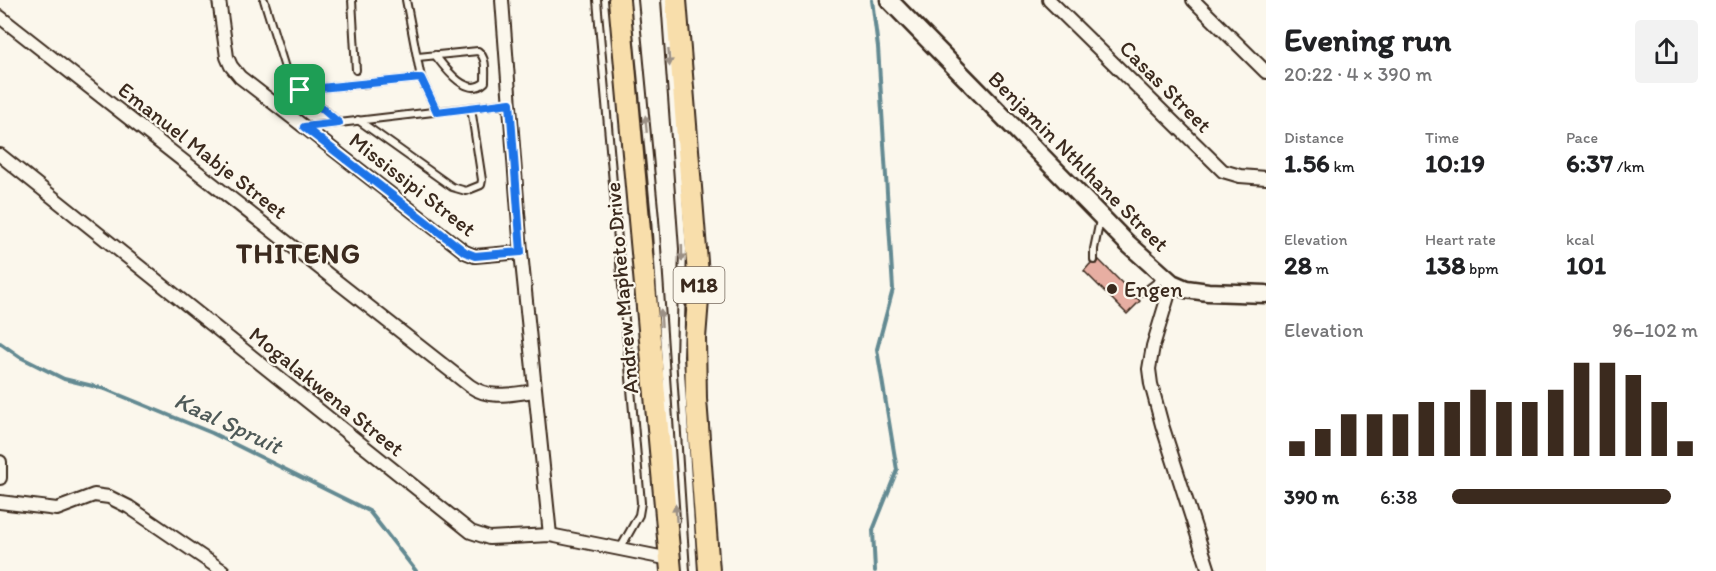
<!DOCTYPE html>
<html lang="en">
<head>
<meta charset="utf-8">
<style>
  :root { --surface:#fff; --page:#f2f2f2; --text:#202124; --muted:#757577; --accent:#3b2a1e }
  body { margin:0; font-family:Itim,sans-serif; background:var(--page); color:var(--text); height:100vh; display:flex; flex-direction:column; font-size:22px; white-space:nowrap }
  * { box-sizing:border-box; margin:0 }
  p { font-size:20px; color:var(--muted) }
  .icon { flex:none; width:33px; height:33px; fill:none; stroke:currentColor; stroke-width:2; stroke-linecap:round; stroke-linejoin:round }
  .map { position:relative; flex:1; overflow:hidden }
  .sheet { display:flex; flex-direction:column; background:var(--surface); width:450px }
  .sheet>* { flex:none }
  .pin { position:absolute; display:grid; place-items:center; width:51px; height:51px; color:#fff; margin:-26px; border-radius:12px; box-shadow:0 3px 9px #0006 }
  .round { display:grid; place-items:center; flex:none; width:63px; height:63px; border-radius:6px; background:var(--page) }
  .overview { display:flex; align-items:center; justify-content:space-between; height:102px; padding:0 18px }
  h1 { font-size:33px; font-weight:700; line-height:45px }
  .metrics { display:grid; grid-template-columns:repeat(3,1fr); gap:9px; height:102px; padding:6px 18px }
  .metrics div { display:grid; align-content:center }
  .metrics b { font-size:26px; font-weight:700 }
  .metrics small { font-size:16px; font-weight:400 }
  .metrics p { font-size:16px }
  .chart { height:168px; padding:12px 18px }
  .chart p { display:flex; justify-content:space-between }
  .chart svg { width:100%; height:108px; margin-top:6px; stroke:var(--accent); stroke-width:6 }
  ul { padding:0 18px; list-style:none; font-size:20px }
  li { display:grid; grid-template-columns:96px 72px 1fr; align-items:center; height:45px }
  li i { height:15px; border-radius:8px; background:var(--accent) }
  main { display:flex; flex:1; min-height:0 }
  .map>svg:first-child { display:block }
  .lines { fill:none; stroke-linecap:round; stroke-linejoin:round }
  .stream { stroke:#648a92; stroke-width:4 }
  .building { fill:#e7aea2; stroke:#3b2a1e; stroke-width:1.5 }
  .lane-casing { stroke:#3b2a1e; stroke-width:10 }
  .street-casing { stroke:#3b2a1e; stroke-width:16 }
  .secondary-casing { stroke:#3b2a1e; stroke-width:21 }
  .primary-casing { stroke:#3b2a1e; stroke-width:24 }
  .lane { stroke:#fbf7ec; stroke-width:6 }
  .street { stroke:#fbf7ec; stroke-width:12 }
  .secondary { stroke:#fbf7ec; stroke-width:16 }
  .primary { stroke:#f8deab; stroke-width:20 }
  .oneway { fill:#9b9085 }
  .route-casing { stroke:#fff; stroke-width:12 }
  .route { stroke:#1a73e8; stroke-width:8 }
  .poi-dot { fill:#3b2a1e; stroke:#fbf7ec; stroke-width:2 }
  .labels { text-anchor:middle; stroke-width:4.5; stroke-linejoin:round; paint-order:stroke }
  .shield { fill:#fbf7ec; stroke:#75685c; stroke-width:1.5 }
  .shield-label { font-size:21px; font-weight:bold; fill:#3b2a1e }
  .street-label { font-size:22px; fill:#3b2a1e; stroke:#fbf7ec }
  .poi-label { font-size:22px; fill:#3b2a1e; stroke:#fbf7ec; text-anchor:start }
  .water-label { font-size:24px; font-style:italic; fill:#4f5a58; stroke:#fbf7ec }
  .district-label { font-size:28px; font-weight:bold; letter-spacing:1.5px; fill:#3b2a1e; stroke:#fbf7ec }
</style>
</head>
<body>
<main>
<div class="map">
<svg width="1266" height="571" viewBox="0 0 1266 571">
  <rect width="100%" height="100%" fill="#fbf7ec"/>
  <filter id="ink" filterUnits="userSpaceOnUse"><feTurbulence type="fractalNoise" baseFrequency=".0167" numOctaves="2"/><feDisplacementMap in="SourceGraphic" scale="12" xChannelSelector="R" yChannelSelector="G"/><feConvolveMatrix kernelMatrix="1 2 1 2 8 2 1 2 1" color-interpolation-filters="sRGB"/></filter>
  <g filter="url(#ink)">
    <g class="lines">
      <g class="stream">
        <path d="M872,0L878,47L893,289L877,349L897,470L873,530L875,571"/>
        <path d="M0,343L20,357L64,379L105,389L212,433L369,511L416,571"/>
      </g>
    </g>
    <path class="building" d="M1099,260L1129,290V297L1137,298L1140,301L1127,314L1084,271L1090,264H1097Z"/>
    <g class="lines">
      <defs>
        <g id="lane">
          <path d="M264,0L285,68L292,81L339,123"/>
          <path d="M352,0L356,70"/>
          <path d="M406,0L421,78L437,112"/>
          <path d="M597,0L641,503L639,515L620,549"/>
          <path d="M634,0L655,219L676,520"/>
          <path d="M665,0L683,249L680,357L694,571"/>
          <path d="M418,57L478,51C487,58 485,71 485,82C467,99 445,68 435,55"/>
          <path d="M300,90L421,78"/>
          <path d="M358,120L452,187L466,191L481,185L482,180L471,108"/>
          <path d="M305,127L510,103"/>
          <path d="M1094,260V249L1100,220"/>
          <path d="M1133,294L1147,290L1164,277"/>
        </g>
        <g id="street">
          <path d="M219,0L227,57L231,66L240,77L465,252L475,256L521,252"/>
          <path d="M502,0L521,252L550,535"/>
          <path d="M1049,0L1223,171L1240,176L1266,178"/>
          <path d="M1193,0L1266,72"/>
          <path d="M0,17L470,386C490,400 512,394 534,391"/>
          <path d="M0,155L471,532L489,538L550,535L670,559"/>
          <path d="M1172,283L1153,346L1149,369L1151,384L1162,425L1209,571"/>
          <path d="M0,462V478"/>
          <path d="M0,502L57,509L94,495L109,497L129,507L223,571"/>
        </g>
        <path id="secondary" d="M889,0L1126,242L1172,283L1186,289L1208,292L1266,294"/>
        <g id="primary">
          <path d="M619,0L671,571"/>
          <path d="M676,0L699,287L695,338L696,399L709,571"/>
        </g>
      </defs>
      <use href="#lane" class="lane-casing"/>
      <use href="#street" class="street-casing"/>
      <use href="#secondary" class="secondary-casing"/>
      <use href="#primary" class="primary-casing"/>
      <use href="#lane" class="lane"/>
      <use href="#street" class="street"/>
      <use href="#secondary" class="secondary"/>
      <use href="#primary" class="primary"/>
    </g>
    <defs><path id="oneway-solid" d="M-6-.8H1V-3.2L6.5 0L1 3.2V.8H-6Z" transform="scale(1.5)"/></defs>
    <g class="oneway">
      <use href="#oneway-solid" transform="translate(669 58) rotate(86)"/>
      <use href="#oneway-solid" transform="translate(646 124) rotate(-95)"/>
      <use href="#oneway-solid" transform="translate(682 253) rotate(89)"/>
      <use href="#oneway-solid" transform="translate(661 318) rotate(-94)"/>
      <use href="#oneway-solid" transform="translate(676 513) rotate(-94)"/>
    </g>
  </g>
  <g class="lines" filter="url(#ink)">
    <defs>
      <path id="route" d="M421,78L437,112L510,103L521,252L475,256L465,252L304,127L339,123L300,90Z"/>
    </defs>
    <use href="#route" class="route-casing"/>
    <use href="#route" class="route"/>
  </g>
  <circle class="poi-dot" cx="1112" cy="289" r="6"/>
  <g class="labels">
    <rect class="shield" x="673.5" y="267" width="51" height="36" rx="4.5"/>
    <g class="shield-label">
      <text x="699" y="292">M18</text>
    </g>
    <g class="street-label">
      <text transform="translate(1166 86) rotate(45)" y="8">Casas Street</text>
      <text transform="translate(203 150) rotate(38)" y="8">Emanuel Mabje Street</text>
      <text transform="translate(1079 161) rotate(45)" y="8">Benjamin Nthlhane Street</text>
      <text transform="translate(413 184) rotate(38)" y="8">Mississipi Street</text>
      <text transform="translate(621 288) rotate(-95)" y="8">Andrew Mapheto Drive</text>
      <text transform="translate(327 391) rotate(39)" y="8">Mogalakwena Street</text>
    </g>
    <g class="poi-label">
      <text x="1124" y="297">Engen</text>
    </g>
    <g class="water-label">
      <text transform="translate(228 423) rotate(25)" y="8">Kaal Spruit</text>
    </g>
    <g class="district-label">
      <text x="299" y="263">THITENG</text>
    </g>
  </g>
</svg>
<div class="pin" style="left:300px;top:90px;background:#1e9e55"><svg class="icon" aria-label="arrive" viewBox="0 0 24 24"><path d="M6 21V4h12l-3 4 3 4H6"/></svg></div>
</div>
<section class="sheet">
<div class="overview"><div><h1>Evening run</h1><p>20:22 · 4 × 390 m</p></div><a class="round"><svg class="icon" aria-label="share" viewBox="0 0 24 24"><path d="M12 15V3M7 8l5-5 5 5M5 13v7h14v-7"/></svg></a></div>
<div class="metrics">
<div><p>Distance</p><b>1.56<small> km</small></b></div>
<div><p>Time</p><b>10:19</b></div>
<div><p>Pace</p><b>6:37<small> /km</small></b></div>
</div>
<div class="metrics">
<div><p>Elevation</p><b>28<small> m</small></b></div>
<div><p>Heart rate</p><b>138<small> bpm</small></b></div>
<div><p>kcal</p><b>101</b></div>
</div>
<div class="chart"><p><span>Elevation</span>96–102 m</p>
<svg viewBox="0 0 160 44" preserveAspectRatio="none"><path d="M5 44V38M15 44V33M25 44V27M35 44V27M45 44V27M55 44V22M65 44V22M75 44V17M85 44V22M95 44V22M105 44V17M115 44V6M125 44V6M135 44V11M145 44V22M155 44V38"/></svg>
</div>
<ul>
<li><b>390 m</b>6:38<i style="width:89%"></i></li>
</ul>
</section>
</main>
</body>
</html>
